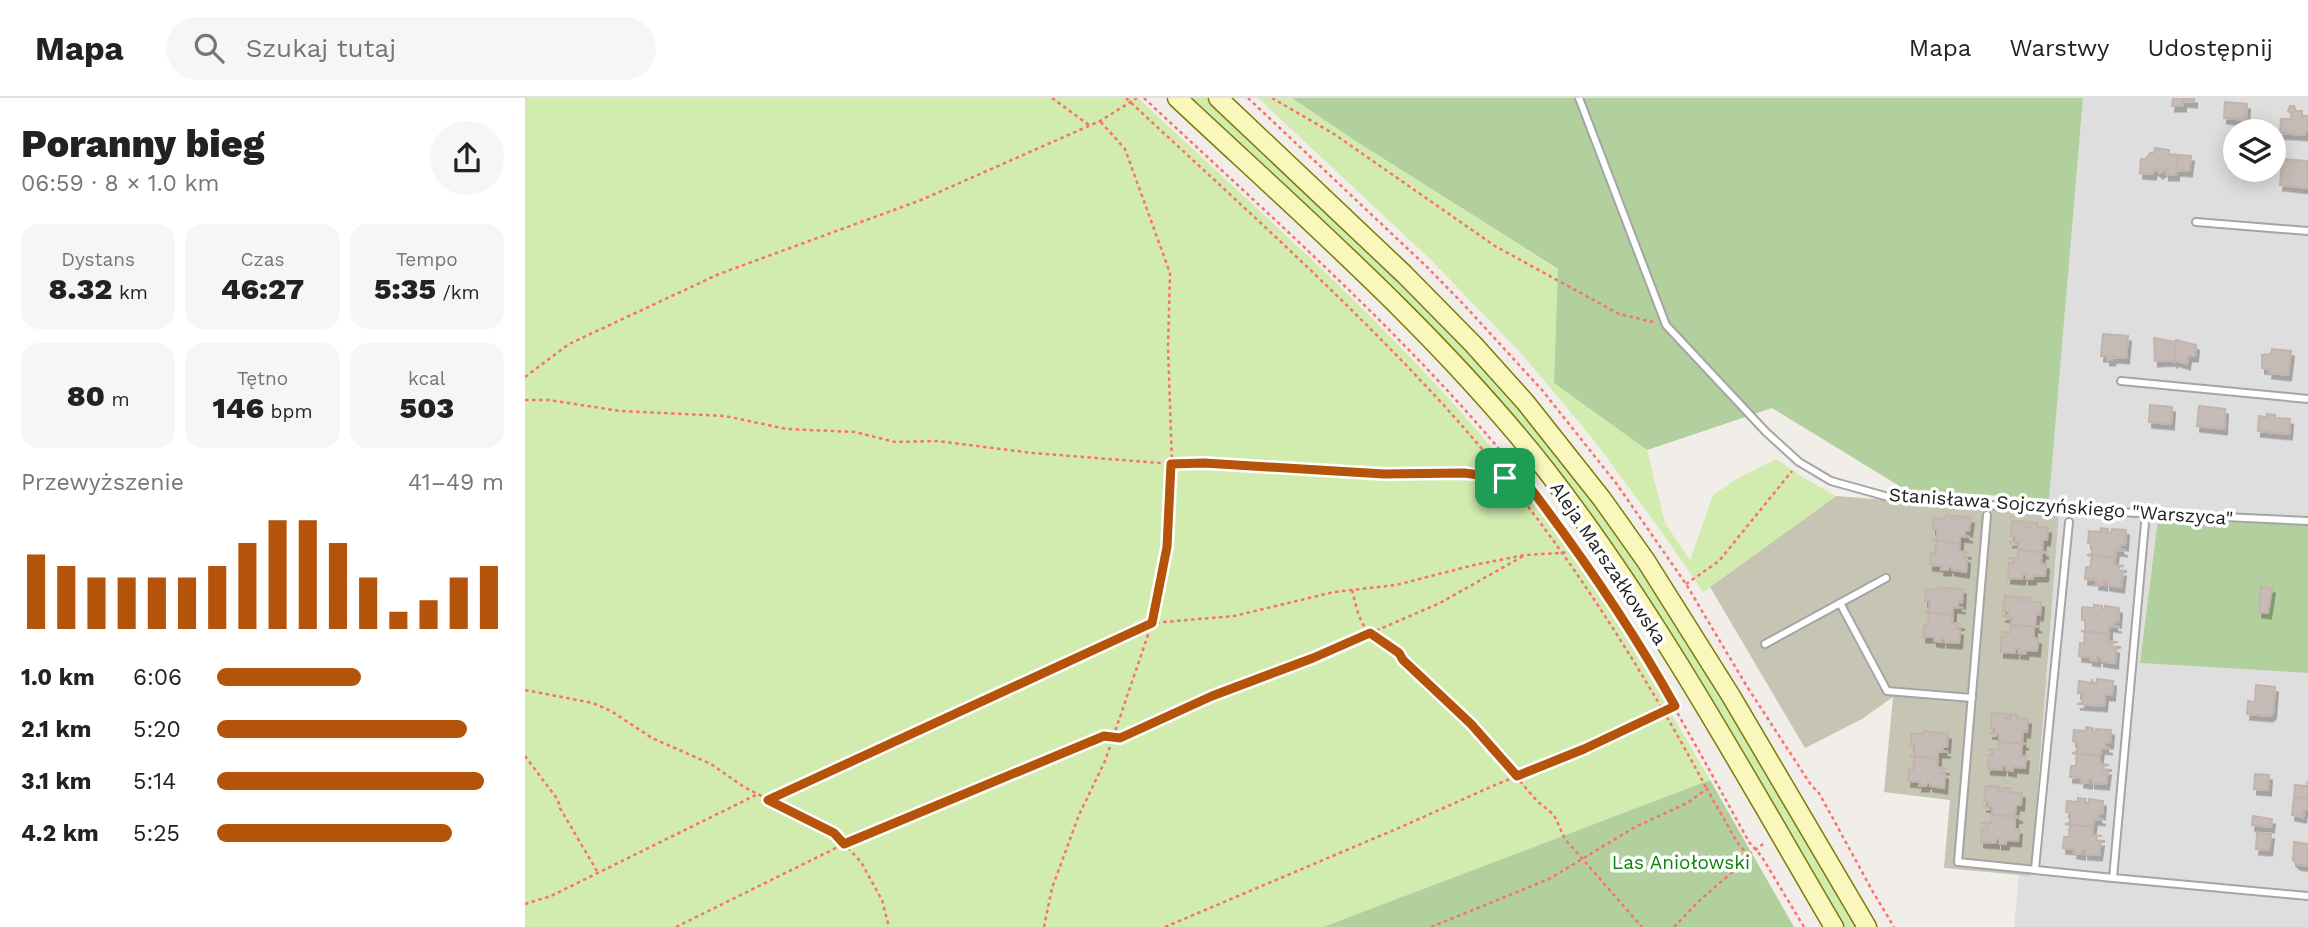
<!DOCTYPE html>
<html lang="pl">
<head>
<meta charset="utf-8">
<style>
  :root { --surface:#fff; --page:#f6f6f6; --text:#222; --muted:#767676; --line:#e0e0e0; --accent:#b45309 }
  body { margin:0; font-family:"Work Sans",sans-serif; background:var(--page); color:var(--text); height:100vh; display:flex; flex-direction:column; font-size:26px; white-space:nowrap }
  * { box-sizing:border-box; margin:0 }
  p { font-size:23px; color:var(--muted) }
  .icon { flex:none; width:38px; height:38px; fill:none; stroke:currentColor; stroke-width:2; stroke-linecap:round; stroke-linejoin:round }
  .map { position:relative; flex:1; overflow:hidden }
  .details { display:flex; flex-direction:column; background:var(--surface); width:525px }
  .details>* { flex:none }
  .tools { position:absolute; left:1698px; top:21px; display:grid; gap:14px }
  .tools a { display:grid; place-items:center; width:63px; height:63px; border-radius:50%; background:var(--surface); box-shadow:0 4px 18px #0003; font-size:35px }
  .pin { position:absolute; display:grid; place-items:center; width:60px; height:60px; color:#fff; margin:-30px; border-radius:14px; box-shadow:0 4px 10px #0006 }
  .round { display:grid; place-items:center; flex:none; width:74px; height:74px; border-radius:37px; background:var(--page) }
  .summary { display:flex; align-items:center; justify-content:space-between; height:119px; padding:0 21px }
  h1 { font-size:38px; font-weight:800; line-height:52px }
  .metrics { display:grid; grid-template-columns:repeat(3,1fr); gap:10px; height:119px; padding:7px 21px }
  .metrics div { display:grid; align-content:center; border-radius:18px; background:var(--page); text-align:center }
  .metrics b { font-size:30px; font-weight:800 }
  .metrics small { font-size:19px; font-weight:400 }
  .metrics p { font-size:19px }
  .chart { height:196px; padding:14px 21px }
  .chart p { display:flex; justify-content:space-between }
  .chart svg { width:100%; height:126px; margin-top:7px; stroke:var(--accent); stroke-width:6 }
  ul { padding:0 21px; list-style:none; font-size:23px }
  li { display:grid; grid-template-columns:112px 84px 1fr; align-items:center; height:52px }
  li i { height:18px; border-radius:9px; background:var(--accent) }
  header { display:flex; align-items:center; gap:42px; box-sizing:border-box; height:98px; padding:0 35px; background:var(--surface); border-bottom:2px solid var(--line) }
  header strong { font-size:33px }
  nav { display:flex; gap:38px; margin-inline-start:auto; font-size:24px }
  .search { width:490px; height:63px; background:var(--page); display:flex; align-items:center; gap:18px; box-sizing:border-box; padding:0 24px; border-radius:38px; color:var(--muted); font-size:26px }
  main { display:flex; flex:1; min-height:0 }
  .map>svg:first-child { display:block }
  .residential { fill:#dfdede; fill-rule:evenodd }
  .construction { fill:#c6c4b3 }
  .grass { fill:#d2ebaf }
  .forest { fill:#b1d09d }
  .building { fill:#c6bcb7; stroke:#c3b3aa; stroke-width:2; filter:url(#shadow) }
  .lines { fill:none; stroke-linecap:round; stroke-linejoin:round }
  .lane-casing { stroke:#a5a5a5; stroke-width:10 }
  .secondary-casing { stroke:#7b7b05; stroke-width:21 }
  .path { stroke:#fa7070; stroke-width:2.5; stroke-dasharray:3.5 3.5; stroke-linecap:butt }
  .lane { stroke:#fff; stroke-width:6 }
  .secondary { stroke:#faf7bd; stroke-width:18 }
  .route-casing { stroke:#fff; stroke-width:14 }
  .route { stroke:#b45309; stroke-width:9 }
  .labels { text-anchor:middle; stroke-width:7; stroke-linejoin:round; paint-order:stroke }
  .street-label { font-size:19px; fill:#212121; stroke:#fff }
  .park-label { font-size:19px; fill:#0e830c; stroke:#fff }
</style>
</head>
<body>
<header>
<strong>Mapa</strong>
<div class="search"><svg class="icon" aria-label="search" viewBox="0 0 24 24"><circle cx="10" cy="10" r="6"/><path d="M15 15l6 6"/></svg>Szukaj tutaj</div>
<nav><a>Mapa</a><a>Warstwy</a><a>Udostępnij</a></nav>
</header>
<main>
<section class="details">
<div class="summary"><div><h1>Poranny bieg</h1><p>06:59 · 8 × 1.0 km</p></div><a class="round"><svg class="icon" aria-label="share" viewBox="0 0 24 24"><path d="M12 15V3M7 8l5-5 5 5M5 13v7h14v-7"/></svg></a></div>
<div class="metrics">
<div><p>Dystans</p><b>8.32<small> km</small></b></div>
<div><p>Czas</p><b>46:27</b></div>
<div><p>Tempo</p><b>5:35<small> /km</small></b></div>
</div>
<div class="metrics">
<div><b>80<small> m</small></b></div>
<div><p>Tętno</p><b>146<small> bpm</small></b></div>
<div><p>kcal</p><b>503</b></div>
</div>
<div class="chart"><p><span>Przewyższenie</span>41–49 m</p>
<svg viewBox="0 0 160 44" preserveAspectRatio="none"><path d="M5 44V18M15 44V22M25 44V26M35 44V26M45 44V26M55 44V26M65 44V22M75 44V14M85 44V6M95 44V6M105 44V14M115 44V26M125 44V38M135 44V34M145 44V26M155 44V22"/></svg>
</div>
<ul>
<li><b>1.0 km</b>6:06<i style="width:50%"></i></li>
<li><b>2.1 km</b>5:20<i style="width:87%"></i></li>
<li><b>3.1 km</b>5:14<i style="width:93%"></i></li>
<li><b>4.2 km</b>5:25<i style="width:82%"></i></li>
</ul>
</section>
<div class="map">
<svg width="1783" height="829" viewBox="0 0 1783 829">
  <defs>
    <filter id="shadow"><feDropShadow dx="3" dy="5.5" stdDeviation="0" flood-color="#0004"/></filter>
  </defs>
  <rect width="100%" height="100%" fill="#f1ede8"/>
  <path class="residential" d="M1558,0H1783V427L1633,421L1615,565L1783,575V829H1489L1494,776L1506,777L1534,415L1524,401L1525,384ZM1710,33H1748V72H1710Z"/>
  <path class="construction" d="M1311,398L1534,415L1506,778L1419,770L1425,702L1359,694L1368,599L1337,621L1280,650L1185,489Z"/>
  <g class="grass">
    <path d="M0,0H613C747,126 890,248 1003,395C1072,485 1128,584 1185,682L798,829H0Z"/>
    <path d="M663,0H681C803,114 928,226 1034,356C1100,438 1155,528 1208,618C1250,688 1292,759 1334,829H1319L1309,814L1024,364Z"/>
    <path d="M733,0H767L829,42L1033,172L1029,285L1122,352L1140,425L1165,462L1188,397L1210,382L1251,361L1281,381L1311,398L1178,494L1134,430L1068,341L996,255L904,160Z"/>
  </g>
  <g class="forest">
    <path d="M767,0H1558L1524,401L1381,392L1247,310L1122,352L1029,285L1033,171L829,42Z"/>
    <path d="M1633,421L1783,427V575L1615,565Z"/>
    <path d="M1185,682L1269,829H798Z"/>
  </g>
  <g class="building">
    <path d="M1648,0H1669V4L1658,3V8H1647Z"/>
    <path d="M1700,4L1722,6L1721,22L1699,20Z"/>
    <path d="M1765,8H1769L1771,13H1777V18H1783V33H1780V37L1755,35L1756,21H1767V16L1763,13Z"/>
    <path d="M1630,50L1644,52L1643,56L1653,57L1651,77H1641V71L1635,75L1629,70L1628,76L1615,75L1616,61H1621L1625,55H1629Z"/>
    <path d="M1653,57L1666,58L1664,73L1651,72Z"/>
    <path d="M1757,61L1783,63V90L1755,87Z"/>
    <path d="M1578,236L1603,238L1601,260L1588,259L1587,262H1582V258H1576Z"/>
    <path d="M1629,240L1650,244L1651,242L1649,265V262L1630,263Z"/>
    <path d="M1651,242L1671,247L1670,258H1663L1662,266L1650,262L1649,265Z"/>
    <path d="M1747,251L1766,253L1763,277L1744,275L1745,271L1737,270V257L1746,256Z"/>
    <path d="M1625,307L1647,309L1646,326L1624,324Z"/>
    <path d="M1674,308L1700,311L1699,331L1672,328Z"/>
    <path d="M1742,316L1750,317V320L1765,321L1764,336L1733,333L1734,318L1742,319Z"/>
    <path d="M1421,417L1428,418L1427,421L1431,422V418L1446,420L1444,433H1440V437L1445,439L1435,438V446L1407,442H1412V432L1408,431V420L1420,421Z"/>
    <path d="M1487,423L1502,424L1501,429H1505V425H1512V429L1523,430L1522,442H1518L1517,453L1521,455L1493,452L1494,444H1484L1490,443V439L1486,438Z"/>
    <path d="M1576,430L1583,431V435H1586L1587,431L1601,432L1600,447H1595V451L1600,453L1591,452L1590,460L1562,457L1567,456V446L1563,445L1564,433L1575,434Z"/>
    <path d="M1407,442L1435,446L1434,453L1444,455H1439L1438,459L1442,460L1441,474L1427,472V469H1424L1423,472H1416L1417,468L1405,467L1406,455L1410,456L1412,444Z"/>
    <path d="M1493,452L1521,455H1517L1516,466H1521L1520,478H1508V481H1501V477L1498,476L1497,481L1483,480L1484,465H1488L1489,461L1483,460H1493Z"/>
    <path d="M1562,457L1590,460L1589,467L1599,468L1594,469L1593,473H1598L1596,489L1582,487V483H1579V487L1571,486L1572,482L1560,481L1561,469L1565,470L1567,458Z"/>
    <path d="M1413,489L1421,490L1420,493H1424V490L1438,491L1437,505L1433,504V509L1438,510L1428,509V517L1400,514H1404L1405,503H1400L1401,491L1413,492Z"/>
    <path d="M1736,489L1747,490L1743,515L1734,514Z"/>
    <path d="M1480,498L1494,499V503L1497,504V499L1505,500L1504,504H1516L1515,517L1511,516L1510,528L1514,529L1486,527L1487,519L1477,518L1483,517V513H1478Z"/>
    <path d="M1569,507L1577,508V511H1580V508L1594,510L1593,524L1589,523V528L1594,529L1584,528V536L1556,533H1560L1561,522H1557V509L1569,510Z"/>
    <path d="M1400,514L1428,517L1427,525L1437,526L1431,527V531L1435,532L1434,545L1419,544L1420,541L1416,540V544L1409,543V539H1398L1399,527L1403,528L1404,516Z"/>
    <path d="M1486,527L1514,529H1509V540L1513,541L1512,553L1501,552L1500,556L1493,555L1494,551H1490V555L1476,554V539L1481,540V536L1475,534L1485,535Z"/>
    <path d="M1556,533L1584,536L1583,543L1593,544L1587,545V549L1591,550L1590,565L1576,563V560L1572,559V563L1565,562V559L1554,558L1555,545L1559,546L1560,534Z"/>
    <path d="M1567,581L1568,585H1572V581L1588,583L1587,597H1580L1579,608L1552,606L1557,605L1558,595H1553L1554,583L1567,585Z"/>
    <path d="M1731,587L1750,589L1748,615L1745,618L1722,616L1723,603L1730,604Z"/>
    <path d="M1467,615L1482,616L1481,620L1485,621V616L1492,617V620L1503,621L1502,634L1498,633L1497,645L1501,646L1474,644V636L1464,635L1470,634V630H1466Z"/>
    <path d="M1561,629L1568,630V634H1571V631L1586,632L1585,645H1580V649L1585,651L1576,650L1575,658L1547,655L1552,654V644L1548,643L1549,632L1561,633Z"/>
    <path d="M1399,633L1406,634L1405,637L1409,638V634L1423,636L1422,649H1418V653L1423,654H1413V661L1385,658H1389L1390,648L1386,647V636H1398Z"/>
    <path d="M1474,644L1501,646H1497L1496,658H1501L1500,670L1488,669V673L1481,672V668H1478L1477,672L1463,671L1464,657H1468V653L1463,651L1473,652Z"/>
    <path d="M1547,655L1575,658V666L1584,667L1579,668L1578,672H1583L1581,686L1567,685V681H1564V685L1556,684L1557,680L1545,679L1546,668H1551L1552,656Z"/>
    <path d="M1385,658L1413,661L1412,669L1422,671H1417L1416,675L1420,676L1419,690L1405,688V685H1402L1401,688H1394L1395,684L1383,683L1384,671L1388,672L1390,660Z"/>
    <path d="M1730,676L1744,677L1743,692L1729,691Z"/>
    <path d="M1783,683V701L1769,699L1770,687L1782,688Z"/>
    <path d="M1461,688L1475,689L1474,694H1478V690H1485V694L1497,695L1496,707H1491L1490,718L1495,719L1467,717V709L1458,708H1463L1464,704L1459,703Z"/>
    <path d="M1769,699L1783,701V712H1779L1778,719L1767,717Z"/>
    <path d="M1553,700L1561,701L1560,704L1564,705V701L1578,703L1577,716H1573V720L1578,722L1569,721L1568,729L1540,726L1545,725V715L1541,714L1542,703L1553,704Z"/>
    <path d="M1467,717L1495,719L1490,720V731H1494L1493,743L1481,742V746H1474V741H1471V745L1456,744L1457,730H1462V726L1456,725H1466Z"/>
    <path d="M1728,718L1747,721L1746,729L1727,727Z"/>
    <path d="M1540,726L1568,729L1567,737L1577,738H1572L1571,743H1576L1574,757L1560,756V752H1557V756L1549,755L1550,751L1538,750L1539,739H1544L1545,727Z"/>
    <path d="M1732,735L1746,736L1744,752L1731,751Z"/>
    <path d="M1769,744L1783,746V768L1772,766L1768,762Z"/>
  </g>
  <g class="lines">
    <defs>
      <g id="lane">
        <path d="M1054,0L1141,227L1241,334L1274,364L1306,383L1367,400L1506,410L1783,423"/>
        <path d="M1671,124L1783,133"/>
        <path d="M1596,283L1783,301"/>
        <path d="M1462,417L1433,764L1588,780"/>
        <path d="M1620,425L1588,780L1783,798"/>
        <path d="M1315,505L1362,593L1447,600"/>
        <path d="M1240,546L1361,480"/>
        <path d="M1510,771L1544,424"/>
      </g>
      <g id="secondary">
        <path d="M652,0C779,119 913,235 1021,372C1131,514 1218,674 1309,829"/>
        <path d="M693,0L879,176L948,246L1001,305L1077,401L1121,463L1206,598L1342,829"/>
      </g>
    </defs>
    <use href="#lane" class="lane-casing"/>
    <use href="#secondary" class="secondary-casing"/>
    <g class="path">
      <path d="M527,0L564,27"/>
      <path d="M601,0C706,98 815,195 913,301C1021,418 1107,552 1182,691"/>
      <path d="M619,0C750,123 886,241 999,381C1089,495 1154,617 1224,744L1237,759L1279,829"/>
      <path d="M723,0L902,169L941,209L1017,292L1091,385L1161,486L1221,587L1286,687L1294,695L1348,794L1369,829"/>
      <path d="M747,0L809,36L970,148L1094,216L1128,224"/>
      <path d="M0,279L44,246L194,176L396,102L575,23L612,0"/>
      <path d="M0,302H24L95,313L200,318L262,331L330,334L370,344L412,343L508,355L647,366L679,365L859,376L939,375L999,382"/>
      <path d="M1161,486L1194,463L1267,373"/>
      <path d="M827,492C831,506 833,523 844,534C854,545 871,548 878,562L946,626L1012,703L1029,717L1040,741L1117,829"/>
      <path d="M0,592L68,605L86,613L127,640L186,666L219,689L309,735L336,764L357,802L364,829"/>
      <path d="M0,658L33,702L35,710L73,775"/>
      <path d="M243,702L627,525L709,518L809,494L871,487L949,467L1000,457L1051,454"/>
      <path d="M0,806L26,798L231,697"/>
      <path d="M151,829L319,746L579,638L595,640L687,598L788,560L915,505L1000,457"/>
      <path d="M519,829L527,790L554,717L580,663L627,525L642,449L647,366L643,248L645,175L600,51L575,23"/>
      <path d="M640,829L876,729L970,687L1059,651L1150,608"/>
      <path d="M906,829L1024,781L1110,729L1162,705L1182,691L1212,744L1223,757"/>
      <path d="M1149,829L1175,802L1219,764L1223,757L1241,744"/>
    </g>
    <use href="#lane" class="lane"/>
    <use href="#secondary" class="secondary"/>
  </g>
  <g class="lines">
    <defs>
      <path id="route" d="M679,365L859,376L939,375L1000,383C1055,455 1106,529 1150,608L1059,651L992,678L946,626L878,562L874,555L845,535L788,560L687,598L595,640L579,638L319,746L309,735L243,702L627,525L642,449L646,366Z"/>
    </defs>
    <use href="#route" class="route-casing"/>
    <use href="#route" class="route"/>
  </g>
  <g class="labels">
    <g class="street-label">
      <text transform="translate(1536 408) rotate(4)" y="7">Stanisława Sojczyńskiego "Warszyca"</text>
      <text transform="translate(1084 465) rotate(56)" y="7">Aleja Marszałkowska</text>
    </g>
    <g class="park-label">
      <text x="1156" y="771">Las Aniołowski</text>
    </g>
  </g>
</svg>
<div class="tools">
<a><svg class="icon" aria-label="layers" viewBox="0 0 24 24"><path d="M12 4l9 5-9 5-9-5zM3 14l9 5 9-5"/></svg></a>
</div>
<div class="pin" style="left:980px;top:380px;background:#1e9e55"><svg class="icon" aria-label="arrive" viewBox="0 0 24 24"><path d="M6 21V4h12l-3 4 3 4H6"/></svg></div>
</div>
</main>
</body>
</html>
